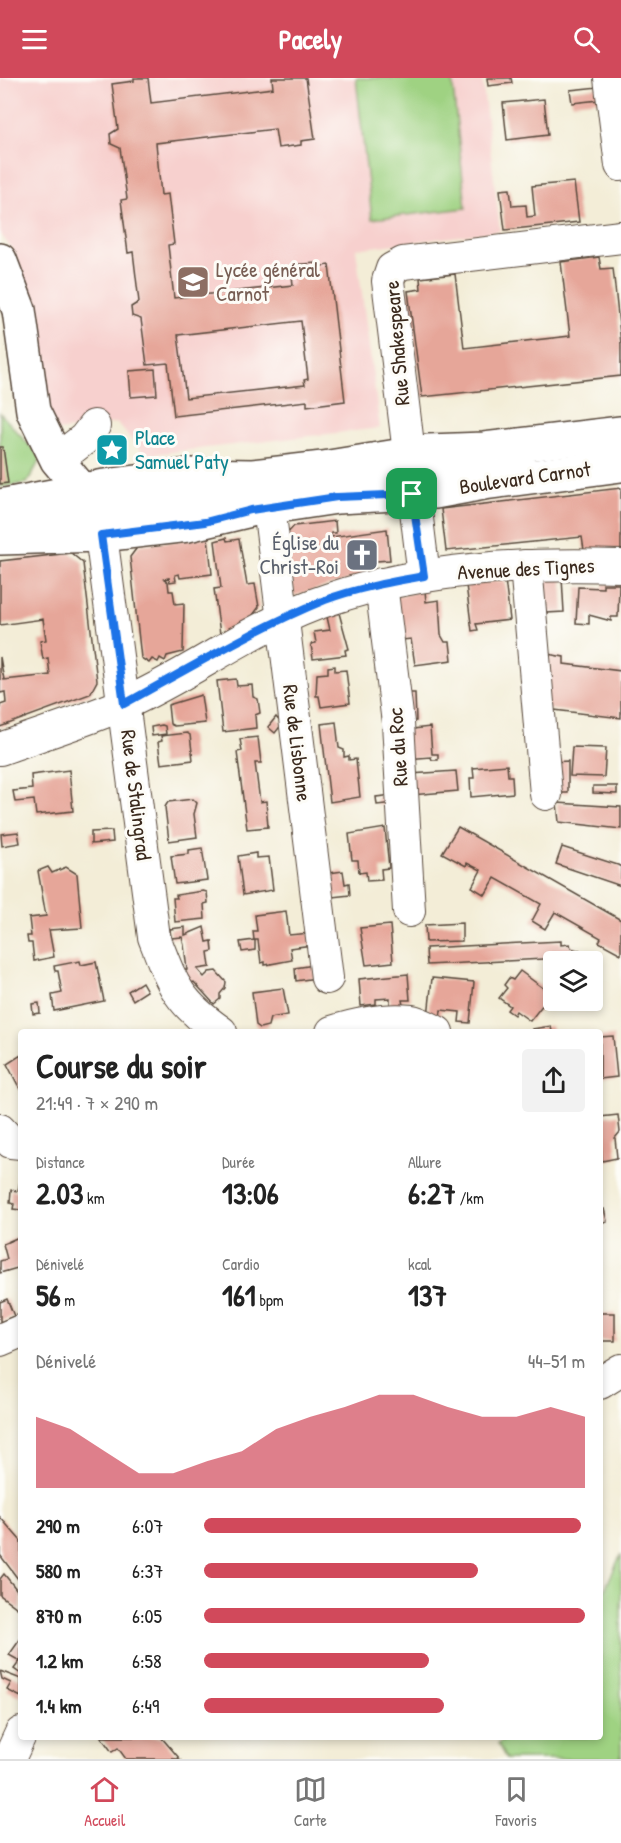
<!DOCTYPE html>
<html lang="fr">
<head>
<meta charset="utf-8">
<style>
  :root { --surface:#fff; --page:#f2f2f2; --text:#222; --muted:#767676; --line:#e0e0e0; --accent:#d1495b }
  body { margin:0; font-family:"Patrick Hand",sans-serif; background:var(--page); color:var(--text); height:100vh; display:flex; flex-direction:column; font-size:22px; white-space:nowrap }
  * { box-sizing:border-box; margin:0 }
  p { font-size:20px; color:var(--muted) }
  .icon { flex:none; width:33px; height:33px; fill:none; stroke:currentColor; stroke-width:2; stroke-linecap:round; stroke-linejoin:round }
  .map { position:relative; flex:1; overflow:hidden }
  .drawer { position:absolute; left:18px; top:951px; width:585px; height:711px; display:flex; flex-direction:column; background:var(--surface); border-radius:6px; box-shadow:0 3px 9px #0003 }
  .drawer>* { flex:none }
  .tools { position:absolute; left:543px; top:873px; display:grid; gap:12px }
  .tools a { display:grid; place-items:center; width:60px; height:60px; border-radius:6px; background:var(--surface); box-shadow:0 3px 9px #0003; font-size:30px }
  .pin { position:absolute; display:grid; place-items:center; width:51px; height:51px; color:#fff; margin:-26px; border-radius:12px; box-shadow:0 3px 9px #0006 }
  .round { display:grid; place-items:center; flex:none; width:63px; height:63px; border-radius:6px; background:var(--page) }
  .head { display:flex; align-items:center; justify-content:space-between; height:102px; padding:0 18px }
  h1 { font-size:33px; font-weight:800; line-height:45px }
  .metrics { display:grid; grid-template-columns:repeat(3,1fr); gap:9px; height:102px; padding:6px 18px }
  .metrics div { display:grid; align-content:center }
  .metrics b { font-size:30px; font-weight:800 }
  .metrics small { font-size:16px; font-weight:400 }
  .metrics p { font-size:16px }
  .chart { height:168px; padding:12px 18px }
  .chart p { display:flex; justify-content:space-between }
  .chart svg { width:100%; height:108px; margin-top:6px; fill:var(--accent); opacity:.7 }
  ul { padding:0 18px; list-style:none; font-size:20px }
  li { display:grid; grid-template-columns:96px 72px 1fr; align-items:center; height:45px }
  li i { height:15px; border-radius:8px; background:var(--accent) }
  header { display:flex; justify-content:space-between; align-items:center; height:78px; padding:0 18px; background:var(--accent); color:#fff; font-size:27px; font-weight:800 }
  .tabs { display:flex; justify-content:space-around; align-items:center; height:84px; border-top:2px solid var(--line); background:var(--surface); font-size:16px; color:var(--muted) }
  .tabs a { display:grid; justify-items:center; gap:3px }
  .tabs .selected { color:var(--accent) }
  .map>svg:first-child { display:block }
  .built { fill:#f7d0ce }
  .green { fill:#9fd282; stroke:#6d7e50; stroke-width:1.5 }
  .building { fill:#e6a699; fill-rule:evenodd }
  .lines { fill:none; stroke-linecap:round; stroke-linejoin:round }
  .minor-casing { stroke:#57473a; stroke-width:34 }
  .major-casing { stroke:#57473a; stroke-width:36 }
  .minor { stroke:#fff; stroke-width:32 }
  .major { stroke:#fff; stroke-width:33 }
  .route-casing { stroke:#fff; stroke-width:12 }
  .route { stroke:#1a73e8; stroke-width:8 }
  .labels { text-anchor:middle; stroke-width:6; stroke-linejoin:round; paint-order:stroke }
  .education-label { font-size:21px; fill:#785e54; stroke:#fdfcf7; text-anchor:start }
  .street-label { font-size:21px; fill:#3b2a1e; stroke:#fdfcf7 }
  .culture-label { font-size:21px; fill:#0d838f; stroke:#fdfcf7; text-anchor:start }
  .worship-label { font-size:21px; fill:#5b616d; stroke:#fdfcf7; text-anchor:end }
</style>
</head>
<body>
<header><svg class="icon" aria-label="menu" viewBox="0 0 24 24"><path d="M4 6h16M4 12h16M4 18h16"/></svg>Pacely<svg class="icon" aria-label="search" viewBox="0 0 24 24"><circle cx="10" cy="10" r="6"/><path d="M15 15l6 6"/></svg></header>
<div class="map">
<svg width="621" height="1681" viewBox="0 0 621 1681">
  <rect width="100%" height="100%" fill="#fdfcf7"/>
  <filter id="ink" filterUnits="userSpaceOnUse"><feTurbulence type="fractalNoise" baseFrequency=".0167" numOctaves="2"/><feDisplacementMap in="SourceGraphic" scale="12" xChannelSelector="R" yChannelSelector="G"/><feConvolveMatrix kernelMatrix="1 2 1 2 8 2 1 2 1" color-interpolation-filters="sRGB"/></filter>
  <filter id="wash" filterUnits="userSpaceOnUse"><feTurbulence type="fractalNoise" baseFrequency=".008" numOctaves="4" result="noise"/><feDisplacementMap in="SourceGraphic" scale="24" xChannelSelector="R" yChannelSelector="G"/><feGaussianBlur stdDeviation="1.35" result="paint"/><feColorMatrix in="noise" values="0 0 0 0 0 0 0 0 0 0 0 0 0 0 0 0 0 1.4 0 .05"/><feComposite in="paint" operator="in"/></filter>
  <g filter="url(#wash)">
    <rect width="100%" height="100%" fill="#f3edd7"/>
    <path class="built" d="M0,0H482L500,153L356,171L380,350L145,377L117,345L58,353L48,335L33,233L15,176L0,155Z"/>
    <g class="green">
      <path d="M356,0H452L466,130L372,141Z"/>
      <path d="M0,335L41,380L27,405L0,409Z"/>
      <path d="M621,1476V1681H506L498,1666L508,1659H600V1522Z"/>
    </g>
    <g id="blocks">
      <g class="building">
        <path d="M134,0H148L151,25L273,10L272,0H306L315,61L301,63V67L278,70L275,51L156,65L161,117L168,116L174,166L168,167L174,220L293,207L291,187L316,185V189L329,187L345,323L307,328V323L174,338L168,285L147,287L141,241L132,238L131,229L139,224L133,174L128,175L121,122L127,121L120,70L111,66L110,56L118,51L112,6L134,3ZM301,243L308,301L304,302L305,307L186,320L178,257Z"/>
        <path d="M487,0H511L512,5L488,8Z"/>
        <path d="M598,9L599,22L572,25L570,12Z"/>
        <path d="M544,21L548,57L507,62L503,25Z"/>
        <path d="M574,104L579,144L505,152L500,112L510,111L512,128L526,127L527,139L535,138L532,108Z"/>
        <path d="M599,179L601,191L613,190L621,266V298L422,319L408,213L421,211L420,200L455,196L464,270L570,258L561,184Z"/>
        <path d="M155,291L157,317L131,319L129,293Z"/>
        <path d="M0,369H3L8,405L0,406Z"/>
        <path d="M621,410V472H584L582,459L446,473L441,431Z"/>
        <path d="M335,443L336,455H331V459L387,451L390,482L362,484L363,498L294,518L286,457L294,448Z"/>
        <path d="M208,459L212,496L180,500L179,496L175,497L176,503L170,504L169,500L164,501L168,504L169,513H173L175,526L184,525L183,574L167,578L165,583L160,580L158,584L152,581L149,585L141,580L130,479L139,467Z"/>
        <path d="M226,460L227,463L239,461L247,507L255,506L259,529L250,541L220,556L214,511L221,510L215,463Z"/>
        <path d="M71,475L83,485L97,603L90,616L0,649V627L6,625L5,614L0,615V579L4,602L50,597L48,580L43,581L40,563L46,562L43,541L0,547V483Z"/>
        <path d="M538,500H562L564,534L546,535V545Z"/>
        <path d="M505,502L510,542L476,546L478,552L472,553L466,507Z"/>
        <path d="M603,506H619L618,539H611V543L589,537V546L576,545L578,509L603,510Z"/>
        <path d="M425,512L426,524L439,522L441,557L445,564H450L452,582L415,587L411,561L393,563L389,520Z"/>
        <path d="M339,535L349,571L345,572L346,577L313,581L311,566L316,565L314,554L330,552L327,539Z"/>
        <path d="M542,575L564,579V586L621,593V640L546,631Z"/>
        <path d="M335,588V593L346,592L350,625L321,629L319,618H316L317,596L328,595V589Z"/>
        <path d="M236,601L237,608L252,607L253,619L258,621L260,635L255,637L256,650L223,654L217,603Z"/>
        <path d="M401,615H415L416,643H402Z"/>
        <path d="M201,617L205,645L174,648L170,646L168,627Z"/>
        <path d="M276,639L282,646L275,655L268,649Z"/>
        <path d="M336,644L339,670L344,672V679L349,678V682L356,681L360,719L330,724L321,646Z"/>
        <path d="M162,647L165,648L166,656L152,658L151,649Z"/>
        <path d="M430,649L432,676H438V682H432L431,679L406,681L404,652Z"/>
        <path d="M187,655L190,657L193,682L161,686L158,664L162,663L161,658Z"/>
        <path d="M258,659L261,685H255L260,724L266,723L268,749L247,751L237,674L242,673L240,661Z"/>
        <path d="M572,669L606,670L604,699L570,698Z"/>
        <path d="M568,683V715H556L552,684Z"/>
        <path d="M507,687L508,698H512L513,715L471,719L470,700H474L473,690Z"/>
        <path d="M69,692L73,733L36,737L34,722L15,724L13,713L32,711L31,697Z"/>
        <path d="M456,693L458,713L411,717L410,696Z"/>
        <path d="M593,708H617V716L593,715Z"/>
        <path d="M393,717L394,725L377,727L376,719Z"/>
        <path d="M193,721L197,725L194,736L197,759L169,763L165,729L168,724Z"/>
        <path d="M557,725L621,729V751L559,744Z"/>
        <path d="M458,749L621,842V876L599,864L601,860L555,834L545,851L532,843L541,826L495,800L485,817L472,809L481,792L467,785L466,788L442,775Z"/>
        <path d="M385,750L389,790L381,791L382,802L367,803L366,794L359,795L358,782H352L349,756Z"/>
        <path d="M112,753L113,764L91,766V754Z"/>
        <path d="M18,754L20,765L2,768L1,756Z"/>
        <path d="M562,769L621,788V808L556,786Z"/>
        <path d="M202,770L207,802L175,806L171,778L189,776V772Z"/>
        <path d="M256,775V780L269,779L273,812L243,817L238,778Z"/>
        <path d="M48,789L52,795L66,789L77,796L82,850L49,852L54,879L34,883L32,865H28L27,858H31L29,840L46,838L38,793Z"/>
        <path d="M343,793L345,806L349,805L350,817L332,819L329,795Z"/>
        <path d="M203,813L207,814L208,825L204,826L205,841L175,844L173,820H177L176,817Z"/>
        <path d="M286,833L289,857L310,855L312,867L290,870L292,882L265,887V884L261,885L258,862H255V872L242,874L240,864L254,862L253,853H257L255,837Z"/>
        <path d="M462,845V863L426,864L425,847Z"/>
        <path d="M390,847L393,884L366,887L360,850Z"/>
        <path d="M185,849V857L204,849L207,864L212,863L213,873L208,874L210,889L197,891L204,899L209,894L216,893L226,904L225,910L220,916V921L214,926L194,904L186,906L180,895L187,892L184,867L182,859L171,860L170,851Z"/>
        <path d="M561,863V867L570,866L571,870L589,875V884H564L563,880L427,887L426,870Z"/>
        <path d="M80,883L81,887L96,884L104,923L54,933L52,917L62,915L58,893H55L54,888Z"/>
        <path d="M314,887L316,900L296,903L295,890Z"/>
        <path d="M520,893L551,916L530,943L516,933L514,937L507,932L510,928L499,920L507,910L504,907L509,900L513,902Z"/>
        <path d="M408,896L410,922H402L403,927L390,928V920L376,921V926L361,928L359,901Z"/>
        <path d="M432,900L474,904L470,945L459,944L460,934L441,932L440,941L428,939Z"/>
        <path d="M142,904L147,913L133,922L128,913Z"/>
        <path d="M283,910L288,937L270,940L268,948L260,950L256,947L252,914Z"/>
        <path d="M39,925L40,935L33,936L32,926Z"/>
        <path d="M551,948L552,954H533V951Z"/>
        <path d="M613,958L617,999L600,1001V959Z"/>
        <path d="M21,977V1013L7,986Z"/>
        <path d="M618,1037L620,1054L615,1060L617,1080L602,1083L600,1039Z"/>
        <path d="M20,1103H21V1132L13,1131L14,1126L10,1125L11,1112L18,1113Z"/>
        <path d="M604,1131L607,1143L600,1145V1132Z"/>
        <path d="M21,1158V1189L0,1195V1183L7,1181L3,1166Z"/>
        <path d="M7,1221L14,1238L0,1244V1224Z"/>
        <rect x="600" y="1235" width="15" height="28"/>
        <path d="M0,1439L21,1463V1505L0,1477Z"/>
        <path d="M4,1496L21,1517L20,1532L0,1517V1501Z"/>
        <path d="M21,1560V1596L14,1591L20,1583L9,1577Z"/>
        <path d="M0,1593L21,1601V1619L7,1612L11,1605L2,1601Z"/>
        <path d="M101,1659H161L180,1681H126L118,1670L112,1674Z"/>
      </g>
    </g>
  </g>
  <g filter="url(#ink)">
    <use href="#blocks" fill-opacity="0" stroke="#57473a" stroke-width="1.5"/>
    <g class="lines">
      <defs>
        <g id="minor">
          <path d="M610,0L621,87"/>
          <path d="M57,382L84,361L94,348"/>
          <path d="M269,429L327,900"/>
          <path d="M0,446L516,383"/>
          <path d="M101,457L154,859C173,908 177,923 221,954"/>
          <path d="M526,488L546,716"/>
          <path d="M424,498L388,203L392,191L403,185L621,159"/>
          <path d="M381,506L398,645L409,833"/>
          <path d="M0,671C41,656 84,643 124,626C194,595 256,545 330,521C422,490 524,485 621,488"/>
          <path d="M332,954C357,946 385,940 411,943C419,944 429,950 437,954"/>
          <path d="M0,1052L11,1064L21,1065"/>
          <path d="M0,1262L21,1253"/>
          <path d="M600,1305L621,1292"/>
          <path d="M9,1681L21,1655"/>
        </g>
        <g id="major">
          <path d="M0,182L19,232L33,333L57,382L82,412"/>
          <path d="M0,428L105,408L190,397L253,398L323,390L428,373L484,371L621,355"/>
          <path d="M0,460L101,457L188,447L251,432L337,419L435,414L484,405L621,387"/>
        </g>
      </defs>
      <use href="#minor" class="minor-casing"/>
      <use href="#major" class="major-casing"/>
      <use href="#minor" class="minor"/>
      <use href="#major" class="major"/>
    </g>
  </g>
  <g class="lines" filter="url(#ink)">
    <defs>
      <path id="route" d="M412,416L424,498C391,504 357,510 325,522C256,550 190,590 124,626L101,457L205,444L251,432L337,419Z"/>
    </defs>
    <use href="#route" class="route-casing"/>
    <use href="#route" class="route"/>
  </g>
  <defs>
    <symbol id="school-square" viewBox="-11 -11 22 22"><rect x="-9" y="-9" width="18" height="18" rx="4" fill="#8d6e63" stroke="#fdfcf7"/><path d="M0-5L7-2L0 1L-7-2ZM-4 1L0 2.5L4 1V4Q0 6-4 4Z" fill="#fff"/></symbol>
    <symbol id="sight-square" viewBox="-11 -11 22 22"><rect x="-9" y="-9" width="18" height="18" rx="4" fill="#0f9aa8" stroke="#fdfcf7"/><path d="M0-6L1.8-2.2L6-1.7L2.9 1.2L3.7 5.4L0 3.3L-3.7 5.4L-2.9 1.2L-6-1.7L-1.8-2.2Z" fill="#fff"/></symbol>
    <symbol id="church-square" viewBox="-11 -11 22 22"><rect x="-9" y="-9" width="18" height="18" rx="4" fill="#6b7280" stroke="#fdfcf7"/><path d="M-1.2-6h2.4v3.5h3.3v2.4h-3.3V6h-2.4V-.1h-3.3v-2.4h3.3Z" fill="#fff"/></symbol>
  </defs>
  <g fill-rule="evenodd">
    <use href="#school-square" x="174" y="185" width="38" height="38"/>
    <use href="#sight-square" x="93" y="353" width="38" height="38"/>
    <use href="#church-square" x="343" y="458" width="38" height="38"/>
  </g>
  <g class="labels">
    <g class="education-label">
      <text x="216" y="199">Lycée général<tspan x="216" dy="24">Carnot</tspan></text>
    </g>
    <g class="street-label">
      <text transform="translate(397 265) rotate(-95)" y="7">Rue Shakespeare</text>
      <text transform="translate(525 400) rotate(-8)" y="7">Boulevard Carnot</text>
      <text transform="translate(526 491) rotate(-3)" y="7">Avenue des Tignes</text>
      <text transform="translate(297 665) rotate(83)" y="7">Rue de Lisbonne</text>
      <text transform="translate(398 669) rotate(-94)" y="7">Rue du Roc</text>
      <text transform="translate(136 717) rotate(83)" y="7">Rue de Stalingrad</text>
    </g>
    <g class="culture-label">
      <text x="135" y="367">Place<tspan x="135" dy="24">Samuel Paty</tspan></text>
    </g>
    <g class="worship-label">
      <text x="339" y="472">Église du<tspan x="339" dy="24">Christ-Roi</tspan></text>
    </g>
  </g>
</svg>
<div class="tools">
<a><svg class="icon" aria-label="layers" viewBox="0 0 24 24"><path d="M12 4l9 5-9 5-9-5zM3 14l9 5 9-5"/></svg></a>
</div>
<div class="pin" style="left:412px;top:416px;background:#1e9e55"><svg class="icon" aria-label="arrive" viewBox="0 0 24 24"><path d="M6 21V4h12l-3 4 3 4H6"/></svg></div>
<section class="drawer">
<div class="head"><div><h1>Course du soir</h1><p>21:49 · 7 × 290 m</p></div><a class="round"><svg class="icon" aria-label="share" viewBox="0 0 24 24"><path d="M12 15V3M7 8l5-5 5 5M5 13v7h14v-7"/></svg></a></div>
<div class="metrics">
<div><p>Distance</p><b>2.03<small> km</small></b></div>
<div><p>Durée</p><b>13:06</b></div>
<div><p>Allure</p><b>6:27<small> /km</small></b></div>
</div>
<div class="metrics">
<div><p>Dénivelé</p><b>56<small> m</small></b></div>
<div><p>Cardio</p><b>161<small> bpm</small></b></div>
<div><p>kcal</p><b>137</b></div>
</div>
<div class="chart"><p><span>Dénivelé</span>44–51 m</p>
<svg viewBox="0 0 160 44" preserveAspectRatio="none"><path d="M0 44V15L10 20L20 29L30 38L40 38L50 33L60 29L70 20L80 15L90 11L100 6L110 6L120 11L130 15L140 15L150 11L160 15V44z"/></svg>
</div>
<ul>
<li><b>290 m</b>6:07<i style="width:99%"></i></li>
<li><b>580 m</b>6:37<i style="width:72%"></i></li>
<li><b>870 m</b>6:05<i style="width:100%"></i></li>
<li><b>1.2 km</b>6:58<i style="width:59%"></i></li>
<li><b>1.4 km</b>6:49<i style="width:63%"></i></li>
</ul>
</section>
</div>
<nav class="tabs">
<a class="selected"><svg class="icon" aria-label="home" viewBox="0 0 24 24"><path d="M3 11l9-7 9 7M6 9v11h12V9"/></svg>Accueil</a>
<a><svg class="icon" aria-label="map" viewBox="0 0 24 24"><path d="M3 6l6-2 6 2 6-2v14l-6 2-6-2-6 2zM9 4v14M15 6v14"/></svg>Carte</a>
<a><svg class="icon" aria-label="saved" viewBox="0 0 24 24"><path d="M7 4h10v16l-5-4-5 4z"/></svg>Favoris</a>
</nav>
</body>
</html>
